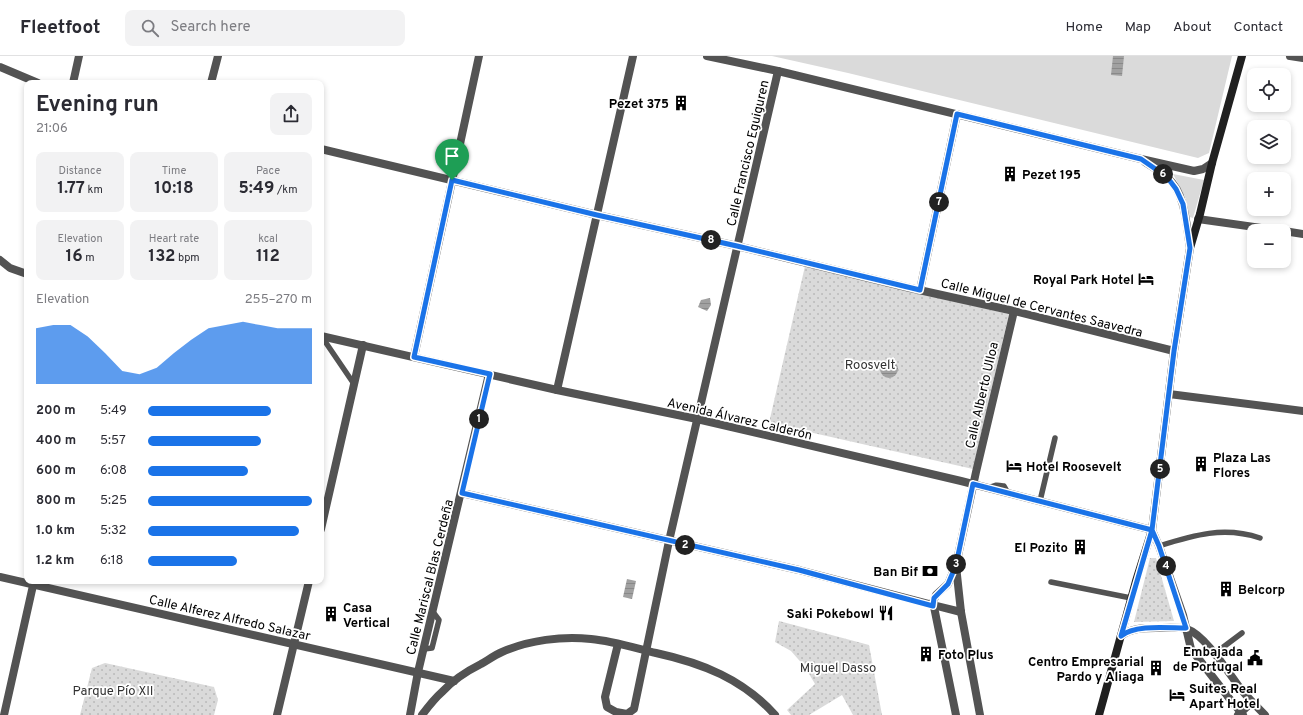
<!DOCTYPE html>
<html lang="en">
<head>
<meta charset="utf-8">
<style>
  :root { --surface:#fff; --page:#f2f2f3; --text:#2b2b33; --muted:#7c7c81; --line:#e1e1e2; --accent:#1a73e8 }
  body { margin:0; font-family:Overpass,sans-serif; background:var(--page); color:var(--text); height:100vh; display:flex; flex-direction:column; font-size:15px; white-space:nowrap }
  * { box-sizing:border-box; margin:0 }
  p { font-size:13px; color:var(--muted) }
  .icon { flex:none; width:22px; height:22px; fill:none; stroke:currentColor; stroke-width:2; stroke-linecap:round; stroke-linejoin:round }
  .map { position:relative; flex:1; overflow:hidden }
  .details { position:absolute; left:24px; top:24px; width:300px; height:504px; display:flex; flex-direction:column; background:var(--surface); border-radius:8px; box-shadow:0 2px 6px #0003 }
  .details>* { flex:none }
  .fabs { position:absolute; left:1247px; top:12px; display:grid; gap:8px }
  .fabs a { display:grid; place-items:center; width:44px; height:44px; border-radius:8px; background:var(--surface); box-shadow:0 2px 6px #0003; font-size:20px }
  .pin { position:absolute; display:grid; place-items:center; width:34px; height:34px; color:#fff; margin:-41px -17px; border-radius:50% 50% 50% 0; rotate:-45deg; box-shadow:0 0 4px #0007 }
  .pin .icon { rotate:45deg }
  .km { position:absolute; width:20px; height:20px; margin:-10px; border-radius:50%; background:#222; color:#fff; font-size:11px; line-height:20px; text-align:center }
  .round { display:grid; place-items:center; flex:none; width:42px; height:42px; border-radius:8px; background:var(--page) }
  .summary { display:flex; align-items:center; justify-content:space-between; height:68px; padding:0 12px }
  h1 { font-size:22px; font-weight:700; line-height:30px }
  .figures { display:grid; grid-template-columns:repeat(3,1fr); gap:6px; height:68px; padding:4px 12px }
  .figures div { display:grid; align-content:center; border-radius:8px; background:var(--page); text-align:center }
  .figures b { font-size:17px; font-weight:700 }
  .figures small { font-size:11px; font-weight:400 }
  .figures p { font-size:11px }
  .chart { height:112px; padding:8px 12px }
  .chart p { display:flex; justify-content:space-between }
  .chart svg { width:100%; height:72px; margin-top:4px; fill:var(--accent); opacity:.7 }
  ul { padding:0 12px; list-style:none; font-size:13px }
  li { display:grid; grid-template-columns:64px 48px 1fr; align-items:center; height:30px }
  li i { height:10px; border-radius:5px; background:var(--accent) }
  header { display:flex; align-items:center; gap:24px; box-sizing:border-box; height:56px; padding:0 20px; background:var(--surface); border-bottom:1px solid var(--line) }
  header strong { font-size:19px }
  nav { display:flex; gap:22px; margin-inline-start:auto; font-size:14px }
  .search { width:280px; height:36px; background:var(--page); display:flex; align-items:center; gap:10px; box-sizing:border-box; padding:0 14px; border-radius:8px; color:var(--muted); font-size:15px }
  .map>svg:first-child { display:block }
  .grass { fill:#dadada }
  .park { fill:url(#park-dots) }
  .water { fill:url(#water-rules) }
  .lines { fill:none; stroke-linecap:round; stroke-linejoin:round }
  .service { stroke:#535353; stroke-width:5.5 }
  .minor { stroke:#535353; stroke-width:8 }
  .tertiary { stroke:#535353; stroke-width:8 }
  .secondary { stroke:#202020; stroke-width:8 }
  .route-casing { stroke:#fff; stroke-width:8 }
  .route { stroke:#1a73e8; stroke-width:5 }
  .labels { text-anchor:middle; stroke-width:3.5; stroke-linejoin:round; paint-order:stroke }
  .poi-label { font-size:13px; font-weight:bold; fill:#000; stroke:#fff; text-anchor:end }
  .street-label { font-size:13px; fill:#000; stroke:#fff }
  .park-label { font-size:13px; fill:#313131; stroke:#fff }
</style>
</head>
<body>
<header>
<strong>Fleetfoot</strong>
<div class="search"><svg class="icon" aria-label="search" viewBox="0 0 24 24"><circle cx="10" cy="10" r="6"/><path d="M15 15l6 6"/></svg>Search here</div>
<nav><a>Home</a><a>Map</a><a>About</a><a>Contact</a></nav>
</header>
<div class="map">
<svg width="1303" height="659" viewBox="0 0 1303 659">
  <defs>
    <pattern id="park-dots" width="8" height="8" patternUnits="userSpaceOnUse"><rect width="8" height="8" fill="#dadada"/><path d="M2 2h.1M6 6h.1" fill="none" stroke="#b9b9b9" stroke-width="1.8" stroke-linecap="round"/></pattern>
    <pattern id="water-rules" width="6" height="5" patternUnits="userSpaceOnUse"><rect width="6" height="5" fill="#a1a1a1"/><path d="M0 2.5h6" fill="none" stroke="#898989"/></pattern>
  </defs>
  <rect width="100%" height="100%" fill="#fff"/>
  <g class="grass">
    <path d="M772,0H1232L1209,97L1198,102L848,17Z"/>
    <path d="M1173,118L1204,124L1193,162L1190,161L1185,141Z"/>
  </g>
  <g class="park">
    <path d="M805,210L1009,258L973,413L769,367Z"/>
    <path d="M1150,502H1156L1174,565L1134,566Z"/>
    <path d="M779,565L869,589L882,659H853L842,639L809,659H791L787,654L815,628L805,611L791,595L775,586Z"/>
    <path d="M105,607L214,631L218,644L214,659H80L92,612Z"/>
  </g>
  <g class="water">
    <path d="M1113,0H1124L1122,20L1111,19Z"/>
    <path d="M710,242L711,249L707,255L698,251L701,244Z"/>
    <circle cx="889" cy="313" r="9"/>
    <path d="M627,523L636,525L632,543L623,541Z"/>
  </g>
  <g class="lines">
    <g class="service">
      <path d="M322,281L354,328"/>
      <path d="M989,433C994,428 998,429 1004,430L1008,437"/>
      <path d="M1040,445L1055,382"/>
      <path d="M1159,490C1194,479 1224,470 1260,482"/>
      <path d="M1051,526L1131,542"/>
      <path d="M424,593L432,592L439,564L433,556"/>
      <path d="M1214,598L1242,577"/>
    </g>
    <g class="minor">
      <path d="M707,0L778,15L1141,103L1194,115L1203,113L1212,107"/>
      <path d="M1290,0L1303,2"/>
      <path d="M73,27L79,0"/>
      <path d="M211,27L218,0"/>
      <path d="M1145,106C1153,111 1161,116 1168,122C1186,139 1186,168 1190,192"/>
      <path d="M1198,163L1283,175"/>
      <path d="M1284,175L1303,178"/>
      <path d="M920,234L957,58"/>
      <path d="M414,301L479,0"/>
      <path d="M557,334L633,0"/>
      <path d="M1169,338L1303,355"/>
      <path d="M462,437L799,514L933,549L961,556"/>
      <path d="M321,473L363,289"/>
      <path d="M956,510L961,556L980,659"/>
      <path d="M0,521L454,625"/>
      <path d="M618,588L605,641L607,651L616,656L627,658L634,653L669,485L778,15"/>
      <path d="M4,659L34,525"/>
      <path d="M277,659L309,525"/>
      <path d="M410,659L418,616L489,318"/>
      <path d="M422,659C428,651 434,643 442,636C453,624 467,615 481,608C488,604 495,599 502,596C529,584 562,580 591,583C613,585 635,592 656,597C702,607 743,623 775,659"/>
      <path d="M956,659L933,546L936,539L948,528L956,509L976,416L1014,255"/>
      <path d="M1238,659L1252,646"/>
    </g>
    <g class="tertiary">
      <path d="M0,11L38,27"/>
      <path d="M321,93L597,159L737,190L910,232L1014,255L1174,295"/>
      <path d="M0,204L10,212L27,218"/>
      <path d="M321,280L557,334L697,363L961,425L1152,474L1159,490L1183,559L1191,593L1229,642L1243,659"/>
      <path d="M1121,580C1131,572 1144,572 1156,572C1163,572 1182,571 1187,573C1205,579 1228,616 1240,632C1248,642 1256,650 1265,659"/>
    </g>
    <path class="secondary" d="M1099,659L1136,525L1152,474L1174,295L1190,192L1200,158L1212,107L1242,0"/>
  </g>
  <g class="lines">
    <defs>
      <path id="route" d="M452,124L414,301L490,318L462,437L799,514L933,550L934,542L948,528L956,509L973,428L1152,474L1159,490L1186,572C1168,572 1135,568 1121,580L1152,474L1174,295L1190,192L1183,148L1176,133L1167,121L1141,103L957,58L920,234L737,190L597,159L452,124"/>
    </defs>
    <use href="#route" class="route-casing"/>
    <use href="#route" class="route"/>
  </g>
  <defs>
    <symbol id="building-bare" viewBox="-9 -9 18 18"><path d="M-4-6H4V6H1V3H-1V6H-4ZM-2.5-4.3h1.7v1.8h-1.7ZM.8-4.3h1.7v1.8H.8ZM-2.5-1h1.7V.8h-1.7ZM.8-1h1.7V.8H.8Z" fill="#000" stroke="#fff" stroke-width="2.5" paint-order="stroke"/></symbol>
    <symbol id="hotel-bare" viewBox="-9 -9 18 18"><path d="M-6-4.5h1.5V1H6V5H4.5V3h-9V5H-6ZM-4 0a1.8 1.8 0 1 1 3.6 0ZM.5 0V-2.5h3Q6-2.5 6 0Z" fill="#000" stroke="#fff" stroke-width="2.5" paint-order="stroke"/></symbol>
    <symbol id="bank-bare" viewBox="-9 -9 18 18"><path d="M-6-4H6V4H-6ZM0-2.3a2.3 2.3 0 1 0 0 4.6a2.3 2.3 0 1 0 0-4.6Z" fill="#000" stroke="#fff" stroke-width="2.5" paint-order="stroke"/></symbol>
    <symbol id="restaurant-bare" viewBox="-9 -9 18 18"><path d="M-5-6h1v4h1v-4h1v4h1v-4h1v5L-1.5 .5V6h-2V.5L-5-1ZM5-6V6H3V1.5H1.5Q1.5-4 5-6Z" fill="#000" stroke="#fff" stroke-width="2.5" paint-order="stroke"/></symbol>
    <symbol id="civic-bare" viewBox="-9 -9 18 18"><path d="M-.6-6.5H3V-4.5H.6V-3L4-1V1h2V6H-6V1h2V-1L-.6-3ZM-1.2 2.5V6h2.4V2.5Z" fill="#000" stroke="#fff" stroke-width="2.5" paint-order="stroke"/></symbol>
  </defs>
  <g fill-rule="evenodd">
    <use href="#building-bare" x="670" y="36" width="22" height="22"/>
    <use href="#building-bare" x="999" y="107" width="22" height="22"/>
    <use href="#hotel-bare" x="1135" y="212" width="22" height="22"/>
    <use href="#building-bare" x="1190" y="397" width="22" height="22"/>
    <use href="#hotel-bare" x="1003" y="399" width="22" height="22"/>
    <use href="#building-bare" x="1069" y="480" width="22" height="22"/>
    <use href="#bank-bare" x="919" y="504" width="22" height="22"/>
    <use href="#building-bare" x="1215" y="522" width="22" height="22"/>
    <use href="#restaurant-bare" x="875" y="546" width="22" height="22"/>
    <use href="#building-bare" x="320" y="547" width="22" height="22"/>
    <use href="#building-bare" x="915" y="587" width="22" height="22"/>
    <use href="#civic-bare" x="1244" y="591" width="22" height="22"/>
    <use href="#building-bare" x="1145" y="601" width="22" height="22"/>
    <use href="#hotel-bare" x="1166" y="628" width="22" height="22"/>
  </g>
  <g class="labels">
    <g class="poi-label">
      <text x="669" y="52">Pezet 375</text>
      <text x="1022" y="123" text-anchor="start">Pezet 195</text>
      <text x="1134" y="228">Royal Park Hotel</text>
      <text x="1213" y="406" text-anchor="start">Plaza Las<tspan x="1213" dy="15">Flores</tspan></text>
      <text x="1026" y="415" text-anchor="start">Hotel Roosevelt</text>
      <text x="1068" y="496">El Pozito</text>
      <text x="918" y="520">Ban Bif</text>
      <text x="1238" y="538" text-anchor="start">Belcorp</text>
      <text x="343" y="556" text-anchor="start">Casa<tspan x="343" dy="15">Vertical</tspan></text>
      <text x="874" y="562">Saki Pokebowl</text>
      <text x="1243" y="600">Embajada<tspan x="1243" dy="15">de Portugal</tspan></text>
      <text x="938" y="603" text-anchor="start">Foto Plus</text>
      <text x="1144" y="610">Centro Empresarial<tspan x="1144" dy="15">Pardo y Aliaga</tspan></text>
      <text x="1189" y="637" text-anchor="start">Suites Real<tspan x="1189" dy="15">Apart Hotel</tspan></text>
    </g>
    <g class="street-label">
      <text transform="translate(747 97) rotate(-77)" y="5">Calle Francisco Eguiguren</text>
      <text transform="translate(1042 251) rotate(14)" y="5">Calle Miguel de Cervantes Saavedra</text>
      <text transform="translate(981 339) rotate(-77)" y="5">Calle Alberto Ulloa</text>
      <text transform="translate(740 362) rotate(13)" y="5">Avenida Álvarez Calderón</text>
      <text transform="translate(429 521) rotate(-76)" y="5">Calle Mariscal Blas Cerdeña</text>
      <text transform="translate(230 561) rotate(13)" y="5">Calle Alferez Alfredo Salazar</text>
    </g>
    <g class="park-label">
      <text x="870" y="313">Roosvelt</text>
      <text x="838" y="616">Miguel Dasso</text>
      <text x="113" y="639">Parque Pío XII</text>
    </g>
  </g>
</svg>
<div class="fabs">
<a><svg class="icon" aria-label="locate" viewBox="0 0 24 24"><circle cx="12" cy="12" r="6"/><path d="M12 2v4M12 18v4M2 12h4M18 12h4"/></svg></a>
<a><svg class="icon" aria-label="layers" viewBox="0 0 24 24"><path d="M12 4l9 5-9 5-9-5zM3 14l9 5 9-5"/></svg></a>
<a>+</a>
<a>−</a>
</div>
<div class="pin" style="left:452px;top:124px;background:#1e9e55"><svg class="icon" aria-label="arrive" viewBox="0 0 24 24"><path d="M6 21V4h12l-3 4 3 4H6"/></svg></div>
<b class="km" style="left:479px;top:363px">1</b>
<b class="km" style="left:685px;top:489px">2</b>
<b class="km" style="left:956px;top:508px">3</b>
<b class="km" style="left:1166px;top:510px">4</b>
<b class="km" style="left:1160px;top:413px">5</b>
<b class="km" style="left:1163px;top:118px">6</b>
<b class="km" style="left:939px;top:146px">7</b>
<b class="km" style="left:711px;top:184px">8</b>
<section class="details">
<div class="summary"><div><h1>Evening run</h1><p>21:06</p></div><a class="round"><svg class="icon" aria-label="share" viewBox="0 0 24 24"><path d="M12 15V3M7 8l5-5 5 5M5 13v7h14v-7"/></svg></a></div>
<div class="figures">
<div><p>Distance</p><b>1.77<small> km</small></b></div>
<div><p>Time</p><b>10:18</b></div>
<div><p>Pace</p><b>5:49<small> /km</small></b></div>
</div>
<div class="figures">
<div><p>Elevation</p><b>16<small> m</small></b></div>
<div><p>Heart rate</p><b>132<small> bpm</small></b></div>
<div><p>kcal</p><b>112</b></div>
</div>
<div class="chart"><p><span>Elevation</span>255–270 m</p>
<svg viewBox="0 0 160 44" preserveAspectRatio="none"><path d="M0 44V10L10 8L20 8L30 15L40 25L50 36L60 38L70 34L80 25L90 17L100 10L110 8L120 6L130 8L140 10L150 10L160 10V44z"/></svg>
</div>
<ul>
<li><b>200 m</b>5:49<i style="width:75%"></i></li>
<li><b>400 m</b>5:57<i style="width:69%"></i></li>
<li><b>600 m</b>6:08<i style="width:61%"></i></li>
<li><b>800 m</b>5:25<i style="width:100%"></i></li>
<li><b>1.0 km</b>5:32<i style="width:92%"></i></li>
<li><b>1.2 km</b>6:18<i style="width:54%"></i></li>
</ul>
</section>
</div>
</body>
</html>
